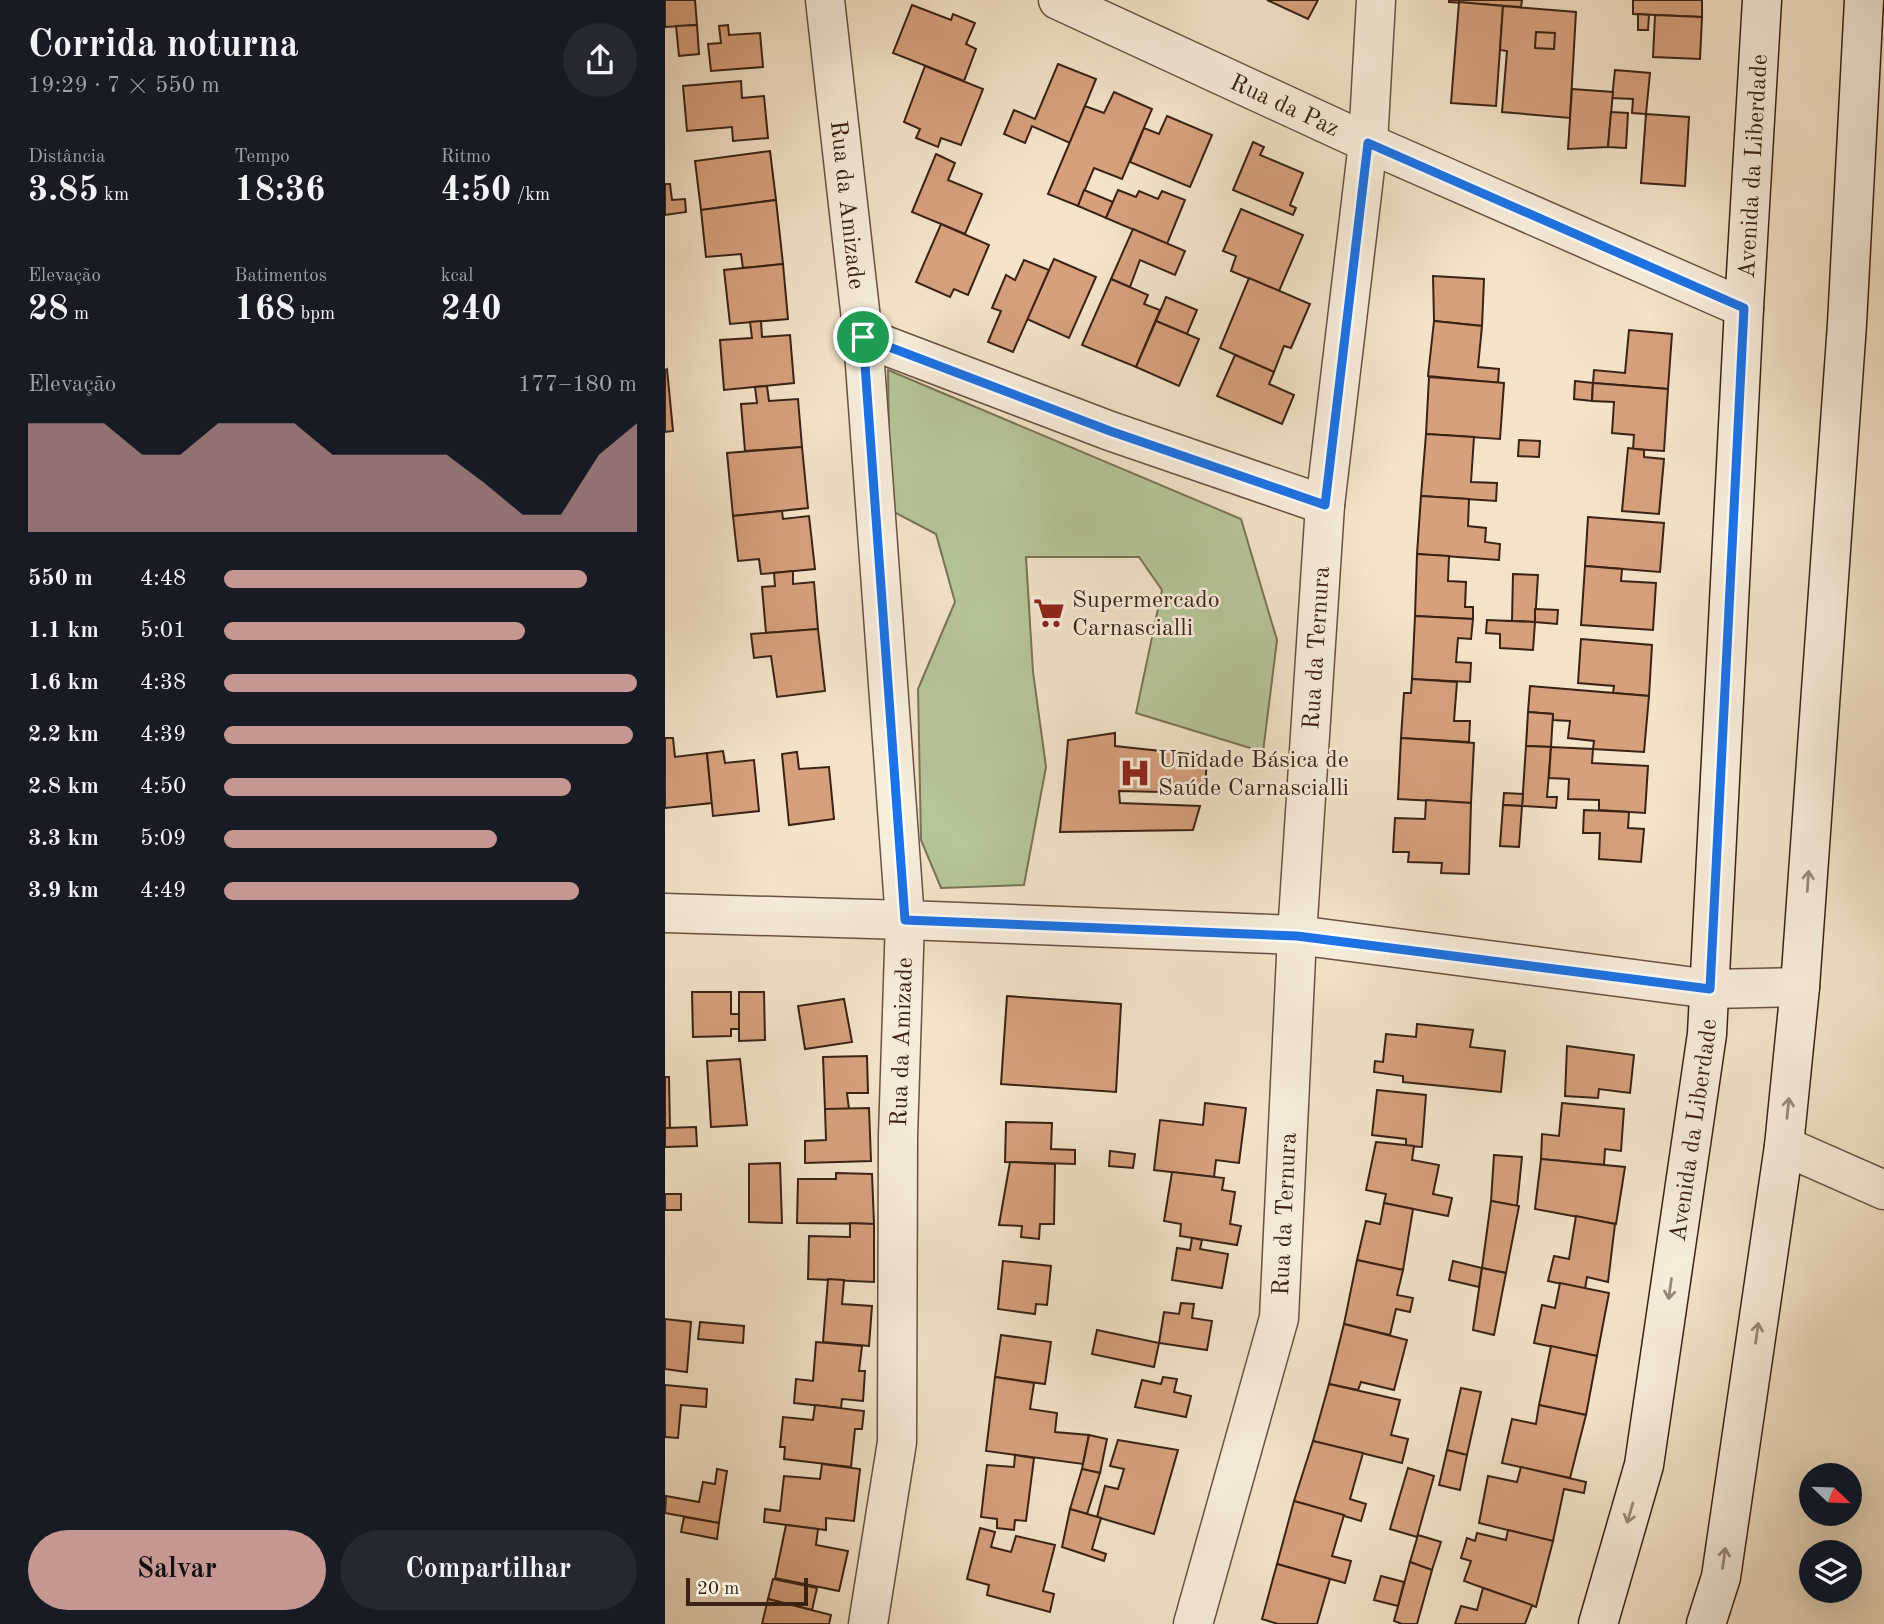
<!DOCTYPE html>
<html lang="pt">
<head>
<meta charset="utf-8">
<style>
  :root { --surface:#171b24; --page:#242831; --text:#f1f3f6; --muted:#9ea1a6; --accent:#c59692 }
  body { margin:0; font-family:"Old Standard TT",serif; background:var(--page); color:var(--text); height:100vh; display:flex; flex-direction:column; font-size:26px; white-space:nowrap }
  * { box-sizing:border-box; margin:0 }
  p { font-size:23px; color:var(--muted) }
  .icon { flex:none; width:38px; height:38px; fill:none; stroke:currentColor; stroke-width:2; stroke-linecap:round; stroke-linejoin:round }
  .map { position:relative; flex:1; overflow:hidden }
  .panel { display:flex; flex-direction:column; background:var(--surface); width:665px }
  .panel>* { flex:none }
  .needle { width:46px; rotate:113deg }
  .tools { position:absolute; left:1134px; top:1463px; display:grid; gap:14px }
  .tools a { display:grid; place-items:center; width:63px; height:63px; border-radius:50%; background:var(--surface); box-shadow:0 7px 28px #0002; font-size:35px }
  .scale { position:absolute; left:21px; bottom:18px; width:122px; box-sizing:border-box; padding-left:7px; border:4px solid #3b2214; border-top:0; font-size:19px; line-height:24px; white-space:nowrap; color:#3b2214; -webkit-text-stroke:5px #f7eddb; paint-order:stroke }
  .pin { position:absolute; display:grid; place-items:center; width:60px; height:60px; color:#fff; margin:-30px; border:4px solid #fff; border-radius:50%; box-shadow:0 2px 7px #0007 }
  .round { display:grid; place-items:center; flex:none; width:74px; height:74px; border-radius:37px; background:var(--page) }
  .summary { display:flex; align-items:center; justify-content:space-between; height:119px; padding:0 28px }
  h1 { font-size:38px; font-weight:800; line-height:52px }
  .stats { display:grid; grid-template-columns:repeat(3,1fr); gap:10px; height:119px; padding:7px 28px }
  .stats div { display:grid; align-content:center }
  .stats b { font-size:35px; font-weight:800 }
  .stats small { font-size:19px; font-weight:400 }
  .stats p { font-size:19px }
  .chart { height:196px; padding:14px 28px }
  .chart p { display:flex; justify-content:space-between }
  .chart svg { width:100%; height:126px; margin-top:7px; fill:var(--accent); opacity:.7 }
  .action { display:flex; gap:14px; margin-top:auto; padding:14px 28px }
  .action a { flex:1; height:80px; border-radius:42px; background:var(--accent); color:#111; font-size:28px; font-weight:800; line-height:80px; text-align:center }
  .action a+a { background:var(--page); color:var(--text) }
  ul { padding:0 28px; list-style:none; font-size:23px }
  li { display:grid; grid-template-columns:112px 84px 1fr; align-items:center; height:52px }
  li i { height:18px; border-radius:9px; background:var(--accent) }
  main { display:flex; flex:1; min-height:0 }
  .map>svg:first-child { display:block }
  .green { fill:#b6c59a; stroke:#787457; stroke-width:2 }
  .building { fill:#d6a07d; stroke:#3b2214; stroke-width:2 }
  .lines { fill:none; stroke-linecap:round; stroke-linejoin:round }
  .street-casing { stroke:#695241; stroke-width:41 }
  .secondary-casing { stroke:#3b2214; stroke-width:41 }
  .street { stroke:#f7eddb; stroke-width:38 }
  .secondary { stroke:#f7eddb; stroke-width:38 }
  .oneway { stroke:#998878 }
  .route-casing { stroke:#fff; stroke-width:14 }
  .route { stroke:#1a73e8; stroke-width:9 }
  .labels { text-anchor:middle; stroke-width:5; stroke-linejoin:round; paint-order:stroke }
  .street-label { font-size:24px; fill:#3b2214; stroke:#f7eddb }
  .poi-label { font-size:24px; fill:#3b2214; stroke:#f7eddb; text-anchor:start }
</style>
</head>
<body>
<main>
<section class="panel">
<div class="summary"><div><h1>Corrida noturna</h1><p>19:29 · 7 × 550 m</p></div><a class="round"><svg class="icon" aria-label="share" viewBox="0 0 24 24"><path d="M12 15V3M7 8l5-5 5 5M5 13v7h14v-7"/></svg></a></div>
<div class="stats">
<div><p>Distância</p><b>3.85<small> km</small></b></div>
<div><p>Tempo</p><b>18:36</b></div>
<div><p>Ritmo</p><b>4:50<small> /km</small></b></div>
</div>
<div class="stats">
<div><p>Elevação</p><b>28<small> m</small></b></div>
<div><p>Batimentos</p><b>168<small> bpm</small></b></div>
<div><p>kcal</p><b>240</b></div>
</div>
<div class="chart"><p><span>Elevação</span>177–180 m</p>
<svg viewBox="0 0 160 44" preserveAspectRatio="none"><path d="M0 44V6L10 6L20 6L30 17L40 17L50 6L60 6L70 6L80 17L90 17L100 17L110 17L120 27L130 38L140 38L150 17L160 6V44z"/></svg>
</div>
<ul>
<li><b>550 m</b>4:48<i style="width:88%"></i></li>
<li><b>1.1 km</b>5:01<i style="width:73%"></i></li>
<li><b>1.6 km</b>4:38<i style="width:100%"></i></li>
<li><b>2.2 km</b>4:39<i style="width:99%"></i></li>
<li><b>2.8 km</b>4:50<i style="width:84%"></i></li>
<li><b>3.3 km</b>5:09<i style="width:66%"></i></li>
<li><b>3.9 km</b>4:49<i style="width:86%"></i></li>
</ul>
<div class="action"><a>Salvar</a><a>Compartilhar</a></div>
</section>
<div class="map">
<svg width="1219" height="1624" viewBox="0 0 1219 1624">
  <rect width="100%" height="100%" fill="#f3e3c8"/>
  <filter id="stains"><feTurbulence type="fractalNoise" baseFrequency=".00286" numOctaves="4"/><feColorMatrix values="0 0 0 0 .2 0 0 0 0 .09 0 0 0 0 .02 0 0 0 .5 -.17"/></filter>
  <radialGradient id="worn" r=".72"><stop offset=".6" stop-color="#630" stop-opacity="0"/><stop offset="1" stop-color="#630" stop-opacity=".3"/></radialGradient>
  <path class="green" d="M223,370L576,519L612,640L598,752L471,713L497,590L474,557H361L368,672L381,767L359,885L276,888L256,840L253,689L290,602L271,534L225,510Z"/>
  <g class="building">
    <path d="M0,0H30L32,25L0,27Z"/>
    <path d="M602,0H653L643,19Z"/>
    <path d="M784,0H857L856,7L784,2Z"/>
    <path d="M968,0H1037V17L968,14Z"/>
    <path d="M794,2L838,6L831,106L786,103Z"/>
    <path d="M247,5L286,20L288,14L310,23L301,44L311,49L299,81L228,53Z"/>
    <path d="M838,6L911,12L905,118L837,112L842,51L835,50Z"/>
    <path d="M973,14L984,15L983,30H973Z"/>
    <path d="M990,15L1037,17L1035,59L988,57Z"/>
    <path d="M32,25L34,54L14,56L11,26Z"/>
    <path d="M63,25L64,35L95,33L98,67L46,71L43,44L56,43L54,26Z"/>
    <path d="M871,32L890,33L889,49L870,48Z"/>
    <path d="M393,64L431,79L405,143L367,126L360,143L339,134L349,110L370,119Z"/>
    <path d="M260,66L318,89L296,145L276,138L273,147L251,138L255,129L239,122Z"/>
    <path d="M950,70L985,73L981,114L967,113L968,99L947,98Z"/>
    <path d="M76,81L77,98L99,96L103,138L68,141L67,127L22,131L18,86Z"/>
    <path d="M907,89L948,92L943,147L903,149Z"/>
    <path d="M449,92L487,109L457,179L429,168L413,206L383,194L420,106L439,113Z"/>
    <path d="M946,112L963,113L961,148L943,147Z"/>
    <path d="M981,114L1024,117L1020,186L976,183Z"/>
    <path d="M502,116L547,135L525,187L465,162L479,128L494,134Z"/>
    <path d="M588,142L599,147L595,155L638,173L625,205L631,208L628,215L568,190Z"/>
    <path d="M105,151L111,200L36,210L30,161Z"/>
    <path d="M271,154L290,163L283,180L317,194L300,234L247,212Z"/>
    <path d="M0,184H5L7,200L20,199L21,212L0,215Z"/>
    <path d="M419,190L448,202L441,218L413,206Z"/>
    <path d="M453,190L471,197L474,191L493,199L497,191L520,200L502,244L441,218Z"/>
    <path d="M111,200L118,264L78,268L76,254L41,257L36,210Z"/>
    <path d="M576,209L638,235L614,291L566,271L571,256L558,251Z"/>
    <path d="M276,224L324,245L303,295L289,289L285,297L251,282Z"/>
    <path d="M468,229L520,251L510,275L475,260L465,287L446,279Z"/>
    <path d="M389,259L431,277L404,338L362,319Z"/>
    <path d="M359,260L384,270L348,352L323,342L336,311L327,308L341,275L350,280Z"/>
    <path d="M118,264L123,319L65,324L59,270Z"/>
    <path d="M768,276L819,279L817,326L769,321Z"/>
    <path d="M584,278L645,304L626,348L619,346L609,372L555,348Z"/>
    <path d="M446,279L483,295L479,304L495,310L471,367L417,345Z"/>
    <path d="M501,297L532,310L522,334L491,321Z"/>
    <path d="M96,321L97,337L125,335L129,383L59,390L55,340L87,338L85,322Z"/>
    <path d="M491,321L534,339L514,386L471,367Z"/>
    <path d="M769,321L817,326L813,367L834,369L833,383L763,376Z"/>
    <path d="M964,330L1007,334L1003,389L928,383L929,370L960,373Z"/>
    <path d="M570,355L609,372L604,384L629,395L617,424L552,396Z"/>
    <path d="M2,369L8,431L0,432V370Z"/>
    <path d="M764,377L839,383L835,439L761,434Z"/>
    <path d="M910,381L928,383L927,401L909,399Z"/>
    <path d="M928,383L1003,389L999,451L968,449L969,435L947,433L949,402L927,401Z"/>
    <path d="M102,386L104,401L133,399L137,447L80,451L76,404L92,403L90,387Z"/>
    <path d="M761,434L809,437L806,482L832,483L831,501L756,496Z"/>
    <path d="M854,440L875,441L874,457L853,456Z"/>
    <path d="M137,447L143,508L68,516L62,453Z"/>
    <path d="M963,448L979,450V457L999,459L994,514L957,511Z"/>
    <path d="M756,496L804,499L803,526L821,528L820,542L835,544L834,560L752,554Z"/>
    <path d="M117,511L118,519L144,516L150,569L96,574L94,559L73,561L68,516Z"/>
    <path d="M923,517L999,523L995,572L920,566Z"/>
    <path d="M752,554L784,556L783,581L801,582L800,607H808V619L750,616Z"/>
    <path d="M920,566L957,569L956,581L991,583L988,630L916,625Z"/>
    <path d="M128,571V584L149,582L153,629L101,633L97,587L110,586L109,573Z"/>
    <path d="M848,574L873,575L870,622L847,621Z"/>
    <path d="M870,609L893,610L892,624L870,622Z"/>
    <path d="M750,616L808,619L806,639L793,638L791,662L806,663L805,682L747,679Z"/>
    <path d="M822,620L870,622L868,650L835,648V634L821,633Z"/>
    <path d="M153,629L160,691L112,697L106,656L89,658L86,634Z"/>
    <path d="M916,639L987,645L984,696L948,693L949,686L913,683Z"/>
    <path d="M747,679L792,682L789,721H805L804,742L736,738L739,693H746Z"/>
    <path d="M865,686L984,696L979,752L928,749L929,741L903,738L905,721L888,720V714L863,712Z"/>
    <path d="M863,712L888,714L886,747L861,746Z"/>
    <path d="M450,733V746L542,756L540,793L454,791L455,803L535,806L528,830L395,832L403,740Z"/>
    <path d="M0,738H8L10,757L42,753L47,803L0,808Z"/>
    <path d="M736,738L809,743L806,803L733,799Z"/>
    <path d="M861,746L886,747L882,797H892L891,808L857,806Z"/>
    <path d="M886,747L928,749L927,763L983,766L980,813L934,810V800L903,799L904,779L884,778Z"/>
    <path d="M58,751L60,763L89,760L94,811L48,816L42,753Z"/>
    <path d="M132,752L134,769L164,767L169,819L124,825L117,754Z"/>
    <path d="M839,793L858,794L857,806L838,805Z"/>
    <path d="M761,800L806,803L804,874L776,873L777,863L743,862L744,852H728L730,818L760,819Z"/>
    <path d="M838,805L857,806L854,847L835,846Z"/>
    <path d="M919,810L964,812L963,828L979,829L976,862L934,859L935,833H918Z"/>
    <path d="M27,992H66V1014H74V1029H66V1036L28,1037Z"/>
    <path d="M74,992H99L100,1040L74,1041Z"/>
    <path d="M342,996L456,1004L451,1092L336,1084Z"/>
    <path d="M179,999L187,1042L140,1049L133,1006Z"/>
    <path d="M752,1024L808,1030L805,1047L840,1051L836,1092L738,1082V1076L709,1072L710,1061L718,1062L721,1034L751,1037Z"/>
    <path d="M902,1046L969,1055L965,1093L934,1089L933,1098L900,1096Z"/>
    <path d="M202,1056L203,1093H182L184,1109H160L158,1057Z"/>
    <path d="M75,1059L82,1125L46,1127L42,1061Z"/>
    <path d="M0,1077H4L5,1129H0Z"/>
    <path d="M712,1090L761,1095L757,1147L741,1146V1139L707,1135Z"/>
    <path d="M540,1103L581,1108L574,1163L551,1160L549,1177L489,1170L495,1120L538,1125Z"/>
    <path d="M897,1103L959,1109L956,1151L940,1149L939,1165L876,1159L877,1134L894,1136Z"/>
    <path d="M204,1108L206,1161L140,1163V1141L161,1140L160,1109Z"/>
    <path d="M341,1122L387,1123L386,1149L410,1150V1164L340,1162Z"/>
    <path d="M31,1127L32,1146L0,1147V1128Z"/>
    <path d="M711,1142L749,1146L747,1160L774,1165L768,1194L787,1198L783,1216L719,1203L721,1194L701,1190Z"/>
    <path d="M445,1151L470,1154L468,1168L444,1166Z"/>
    <path d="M829,1155L857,1157L852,1206L826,1201Z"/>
    <path d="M876,1159L960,1167L951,1224L870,1209Z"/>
    <path d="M345,1162L390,1164L389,1224H375L374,1239L356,1237L357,1226L334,1225Z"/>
    <path d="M115,1163L117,1223L84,1222V1164Z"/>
    <path d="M507,1172L559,1178L557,1190L570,1192L565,1224L576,1226L572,1245L515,1236L516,1224L499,1221Z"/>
    <path d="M171,1173L207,1174L209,1224L132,1223L133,1179H171Z"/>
    <rect x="0" y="1194" width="16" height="16"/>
    <path d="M826,1201L854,1206L841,1273L817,1268Z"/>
    <path d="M719,1203L748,1209L738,1270L692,1260L701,1221L715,1224Z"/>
    <path d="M911,1216L950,1224L943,1282L922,1277L920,1289L883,1281L889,1256L904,1259Z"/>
    <path d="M185,1223L209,1224V1282L143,1279L144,1236L185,1237Z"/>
    <path d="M527,1238L537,1240L535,1249L563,1254L557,1288L507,1280L512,1248L525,1250Z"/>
    <path d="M692,1260L738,1270L732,1295L748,1298L745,1312L731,1309L725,1335L679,1324Z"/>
    <path d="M338,1261L386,1266L382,1305L371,1304L370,1314L333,1309Z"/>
    <path d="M788,1261L817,1268L814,1287L784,1280Z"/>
    <path d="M817,1268L841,1273L829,1335L808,1330Z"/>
    <path d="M163,1279L179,1280L177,1304L207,1306L204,1346L158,1342Z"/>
    <path d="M895,1283L944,1293L932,1356L869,1343L877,1305L890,1308Z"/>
    <path d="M516,1303L529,1304L527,1318L547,1321L542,1350L494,1343L499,1312L514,1314Z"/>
    <path d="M0,1319L26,1322L22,1372L0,1369Z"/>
    <path d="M35,1322L79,1326L78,1343L33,1339Z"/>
    <path d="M679,1324L742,1340L729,1390L696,1382L693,1390L664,1384Z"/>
    <path d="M432,1330L494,1343L489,1367L427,1354Z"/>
    <path d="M336,1335L386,1342L380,1384L330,1377Z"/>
    <path d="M151,1342L197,1346L194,1371H200L198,1401L177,1399L176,1408L129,1403L131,1379L148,1381Z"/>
    <path d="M886,1346L932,1356L921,1415L874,1405Z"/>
    <path d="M330,1377L369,1383L365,1409L392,1413L390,1432L424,1435L418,1464L321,1451Z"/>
    <path d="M498,1377L512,1379L509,1392L526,1396L521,1417L470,1407L477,1380L496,1384Z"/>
    <path d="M664,1384L735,1400L726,1435L743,1439L737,1463L648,1441Z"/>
    <path d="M0,1385L42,1389L41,1407L16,1405L13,1438L0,1437Z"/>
    <path d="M796,1388L816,1392L802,1455L782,1450Z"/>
    <path d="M150,1405L199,1411L197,1429H190L186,1467L119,1459L120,1447H115L118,1417L148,1420Z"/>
    <path d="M874,1405L921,1415L905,1478L837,1463L847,1419L871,1424Z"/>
    <path d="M424,1435L442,1439L435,1473L417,1469Z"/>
    <path d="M453,1440L513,1450L489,1534L432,1517L440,1486L453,1489L459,1469L445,1466Z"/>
    <path d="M648,1441L698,1453L685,1499L701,1504L696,1521L629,1501Z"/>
    <path d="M782,1450L802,1455L795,1490L774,1485Z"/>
    <path d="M350,1455L369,1458L361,1521L350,1520L349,1530L332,1528V1519L316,1517L322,1465L349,1467Z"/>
    <path d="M157,1464L195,1469L189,1521L161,1518V1530L99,1522L100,1509L115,1511L119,1476L155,1479Z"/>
    <path d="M856,1467L921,1482L919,1493L899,1489L888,1541L814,1523L823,1476L852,1482Z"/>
    <path d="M743,1468L769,1476L752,1537L725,1529Z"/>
    <path d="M52,1469L62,1471L54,1523L0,1513L1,1496L34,1502L38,1482L50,1484Z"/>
    <path d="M417,1469L435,1473L422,1514L405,1509Z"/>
    <path d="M629,1501L679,1515L667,1556L686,1561L680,1583L612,1564Z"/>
    <path d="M405,1509L436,1518L427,1549L441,1554L439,1561L397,1547Z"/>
    <path d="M19,1517L54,1523L52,1539L16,1532Z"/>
    <path d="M121,1525L153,1529L151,1545L183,1551L174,1591L110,1578Z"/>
    <path d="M315,1528L330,1532L326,1547L346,1552L351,1536L390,1545L378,1591L389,1594L385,1612L322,1595L324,1585L302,1579Z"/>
    <path d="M843,1530L888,1541L871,1607L799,1581L806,1561L796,1558L802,1538L810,1541L812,1533L841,1540Z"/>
    <path d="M753,1535L776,1542L767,1570L745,1562Z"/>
    <path d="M745,1562L767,1570L752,1624H737L729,1621Z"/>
    <path d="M612,1564L665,1579L652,1624H613L597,1619Z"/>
    <path d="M716,1576L739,1582L733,1606L709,1600Z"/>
    <path d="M108,1579L152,1588L147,1610L103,1599Z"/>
    <path d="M818,1588L867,1605L860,1624H790L796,1606L812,1610Z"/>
    <path d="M103,1599L166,1615L164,1624H97Z"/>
  </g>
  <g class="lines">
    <defs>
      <g id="street">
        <path id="s1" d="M160,0L198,337L240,920L233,1136L232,1442L203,1624"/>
        <path id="s2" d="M393,0L703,143L1079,308"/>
        <path d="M198,337L445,431L660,505"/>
        <path d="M0,913L240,920L632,935L1045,989L1135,987"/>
        <path d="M1119,1146L1219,1190"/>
        <path id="s3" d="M528,1624L614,1318L632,935L660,505L703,143L711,0"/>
      </g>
      <g id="secondary">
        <path id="s4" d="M933,1624L979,1465L1042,1034L1079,308L1097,0"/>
        <path d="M1041,1624L1056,1577L1119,1146L1135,987L1182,324L1199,0"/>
      </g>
    </defs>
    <use href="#street" class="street-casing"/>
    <use href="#secondary" class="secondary-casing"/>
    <use href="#street" class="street"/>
    <use href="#secondary" class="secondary"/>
  </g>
  <defs><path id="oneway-shaft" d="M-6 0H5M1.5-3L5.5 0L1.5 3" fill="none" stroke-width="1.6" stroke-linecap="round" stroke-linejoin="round" transform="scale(1.75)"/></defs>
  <g class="oneway">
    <use href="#oneway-shaft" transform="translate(1143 881) rotate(-86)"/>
    <use href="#oneway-shaft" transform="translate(1123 1108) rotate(-84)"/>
    <use href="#oneway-shaft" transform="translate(1005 1289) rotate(98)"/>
    <use href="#oneway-shaft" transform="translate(1092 1333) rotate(-82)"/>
    <use href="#oneway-shaft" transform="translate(965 1513) rotate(106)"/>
    <use href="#oneway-shaft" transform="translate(1059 1558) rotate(-82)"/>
  </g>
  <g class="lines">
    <defs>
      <path id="route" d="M703,143L1079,308L1045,989L632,936L240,920L198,337L445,431L660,505Z"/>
    </defs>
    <use href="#route" class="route-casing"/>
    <use href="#route" class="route"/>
  </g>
  <defs>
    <symbol id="supermarket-bare" viewBox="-9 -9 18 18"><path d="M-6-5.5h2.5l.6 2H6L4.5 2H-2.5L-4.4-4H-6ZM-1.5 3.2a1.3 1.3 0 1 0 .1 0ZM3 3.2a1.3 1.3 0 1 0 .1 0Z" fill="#8f2418" stroke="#f7eddb" stroke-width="2.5" paint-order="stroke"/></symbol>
    <symbol id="hospital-bare" viewBox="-9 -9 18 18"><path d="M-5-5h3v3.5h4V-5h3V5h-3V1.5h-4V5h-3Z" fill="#8f2418" stroke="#f7eddb" stroke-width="2.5" paint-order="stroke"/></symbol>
  </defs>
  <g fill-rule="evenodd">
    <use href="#supermarket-bare" x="362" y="591" width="44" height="44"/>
    <use href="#hospital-bare" x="448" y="751" width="44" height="44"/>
  </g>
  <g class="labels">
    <g class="street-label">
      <text dy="8" stroke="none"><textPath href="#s2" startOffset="250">Rua da Paz</textPath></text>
      <text dy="8" stroke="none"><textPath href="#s4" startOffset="1470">Avenida da Liberdade</textPath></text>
      <text dy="8" stroke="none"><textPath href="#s1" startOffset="206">Rua da Amizade</textPath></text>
      <text dy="8" stroke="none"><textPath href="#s3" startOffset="989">Rua da Ternura</textPath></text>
      <text transform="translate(236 1042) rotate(-88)" y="8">Rua da Amizade</text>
      <text dy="8" stroke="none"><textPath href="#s4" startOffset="504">Avenida da Liberdade</textPath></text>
      <text dy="8" stroke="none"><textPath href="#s3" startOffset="422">Rua da Ternura</textPath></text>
    </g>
    <g class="poi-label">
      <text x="407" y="607">Supermercado<tspan x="407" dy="28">Carnascialli</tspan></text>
      <text x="493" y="767">Unidade Básica de<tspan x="493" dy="28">Saúde Carnascialli</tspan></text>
    </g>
  </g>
  <rect width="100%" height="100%" filter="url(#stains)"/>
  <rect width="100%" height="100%" fill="url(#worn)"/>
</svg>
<div class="tools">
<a><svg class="needle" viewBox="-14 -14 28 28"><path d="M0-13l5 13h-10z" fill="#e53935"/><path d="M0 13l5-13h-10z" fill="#9ea1a6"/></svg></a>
<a><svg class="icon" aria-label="layers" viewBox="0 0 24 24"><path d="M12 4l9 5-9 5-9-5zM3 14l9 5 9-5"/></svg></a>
</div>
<div class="scale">20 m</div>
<div class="pin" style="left:198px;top:337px;background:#1e9e55"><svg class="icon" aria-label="arrive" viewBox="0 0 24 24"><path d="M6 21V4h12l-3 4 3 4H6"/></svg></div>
</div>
</main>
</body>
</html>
